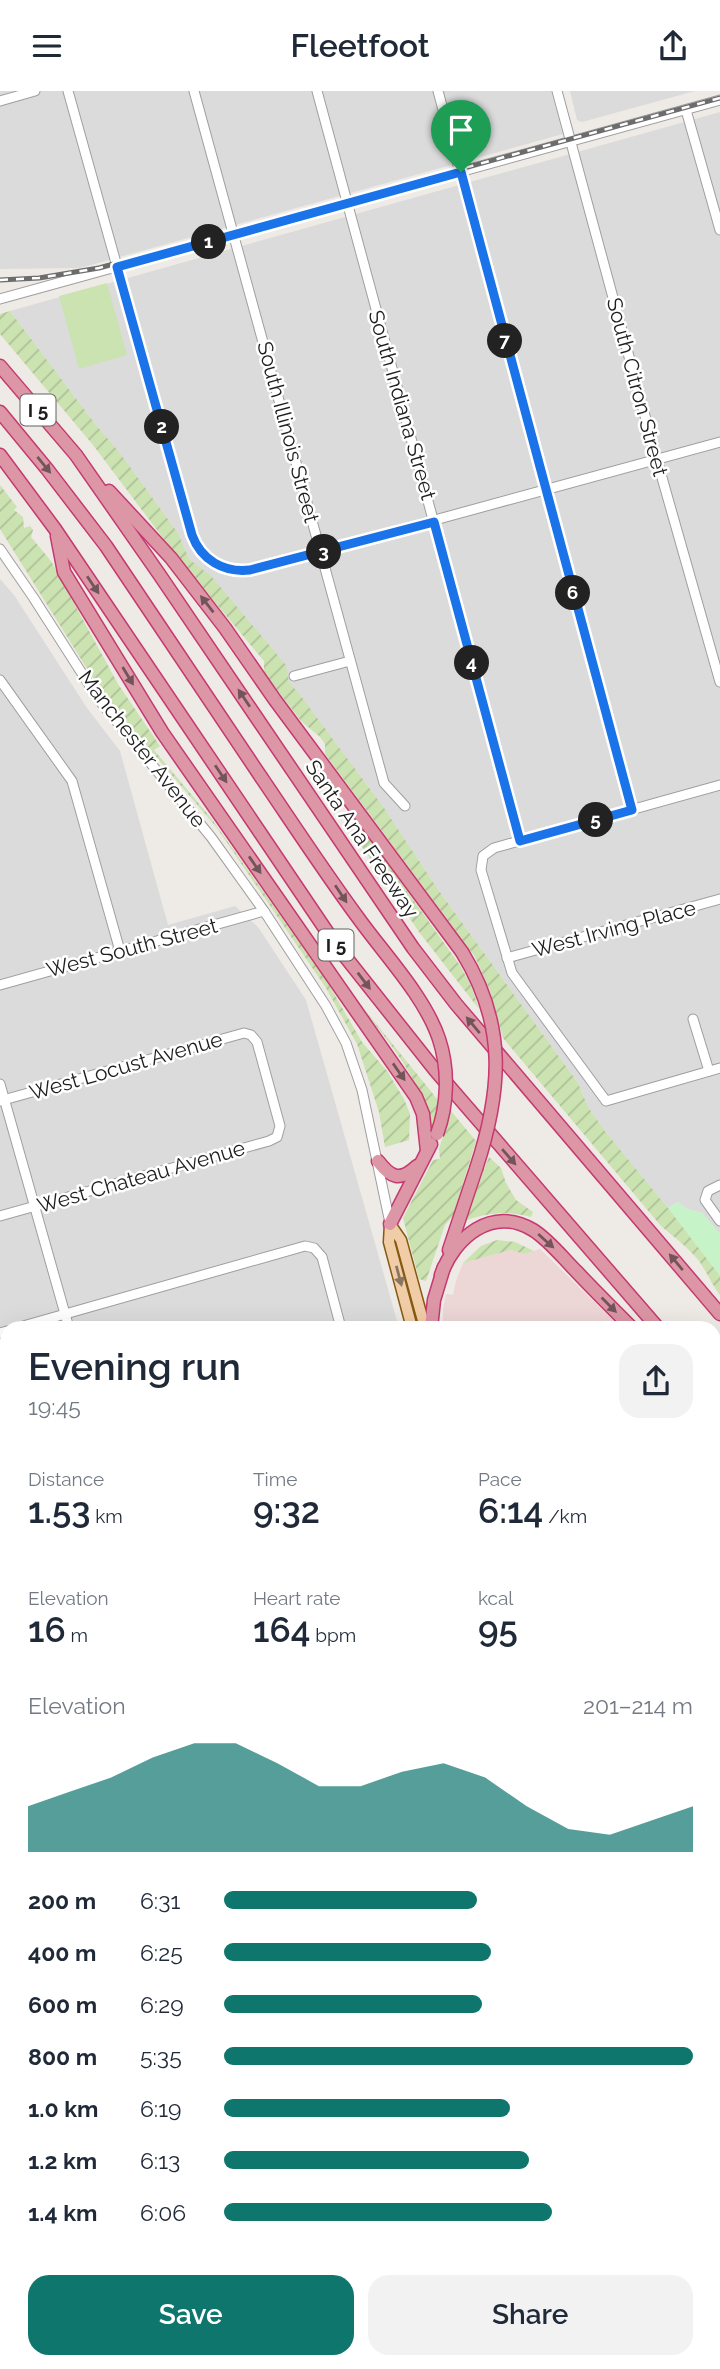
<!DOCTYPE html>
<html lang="en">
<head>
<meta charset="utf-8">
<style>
  :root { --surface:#fff; --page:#f2f2f3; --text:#1f2937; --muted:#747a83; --accent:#0f766e }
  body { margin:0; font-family:Raleway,sans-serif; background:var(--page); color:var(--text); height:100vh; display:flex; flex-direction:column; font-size:26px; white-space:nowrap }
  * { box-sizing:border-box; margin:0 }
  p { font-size:23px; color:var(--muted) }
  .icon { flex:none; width:38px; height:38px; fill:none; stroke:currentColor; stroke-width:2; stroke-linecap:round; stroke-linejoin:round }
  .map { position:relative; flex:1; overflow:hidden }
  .details { position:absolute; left:0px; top:1230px; width:721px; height:1048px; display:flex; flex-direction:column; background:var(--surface); border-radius:21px 21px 0 0; box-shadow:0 7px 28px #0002 }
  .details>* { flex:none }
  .pin { position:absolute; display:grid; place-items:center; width:60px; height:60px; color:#fff; margin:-72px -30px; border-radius:50% 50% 50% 0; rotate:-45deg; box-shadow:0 0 7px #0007 }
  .pin .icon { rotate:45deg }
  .km { position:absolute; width:35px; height:35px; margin:-18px; border-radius:50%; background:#222; color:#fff; font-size:19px; line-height:35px; text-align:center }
  .round { display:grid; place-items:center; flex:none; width:74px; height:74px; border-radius:21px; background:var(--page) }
  .summary { display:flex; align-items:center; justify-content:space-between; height:119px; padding:0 28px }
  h1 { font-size:38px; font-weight:600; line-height:52px }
  .metrics { display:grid; grid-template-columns:repeat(3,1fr); gap:10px; height:119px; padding:7px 28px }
  .metrics div { display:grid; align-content:center }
  .metrics b { font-size:35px; font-weight:600 }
  .metrics small { font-size:19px; font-weight:400 }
  .metrics p { font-size:19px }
  .chart { height:196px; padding:14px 28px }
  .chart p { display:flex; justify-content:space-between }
  .chart svg { width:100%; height:126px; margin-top:7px; fill:var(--accent); opacity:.7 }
  .cta { display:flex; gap:14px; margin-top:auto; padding:14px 28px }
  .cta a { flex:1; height:80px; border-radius:21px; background:var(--accent); color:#fff; font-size:28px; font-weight:600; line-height:80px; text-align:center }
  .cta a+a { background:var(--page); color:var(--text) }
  ul { padding:0 28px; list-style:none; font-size:23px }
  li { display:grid; grid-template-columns:112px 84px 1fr; align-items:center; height:52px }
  li i { height:18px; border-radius:9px; background:var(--accent) }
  header { display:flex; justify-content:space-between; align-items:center; height:91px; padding:0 28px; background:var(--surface); font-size:32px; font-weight:600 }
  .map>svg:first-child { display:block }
  .residential { fill:#dcdbdb }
  .commercial { fill:#ecd6d6 }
  .grass { fill:#cbe2b1 }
  .park { fill:#c7f3c8 }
  .garden { fill:url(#garden-furrows) }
  .parking { fill:#dedede }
  .water { fill:#aacfd6 }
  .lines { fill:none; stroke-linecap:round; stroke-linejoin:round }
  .ferry { stroke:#527a9b; stroke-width:2; stroke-dasharray:9 7; stroke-linecap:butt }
  .minor-casing { stroke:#9f9f9f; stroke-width:11 }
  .major-casing { stroke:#865911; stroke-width:13 }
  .highway-casing { stroke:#c53970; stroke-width:15 }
  .minor { stroke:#fff; stroke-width:9 }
  .major { stroke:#f1cda7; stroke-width:10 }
  .highway { stroke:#dc96a6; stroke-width:12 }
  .rail-casing { stroke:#6c6c6c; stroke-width:5 }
  .rail { stroke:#fff; stroke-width:2.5; stroke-dasharray:8; stroke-linecap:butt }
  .highway-bridge-casing { stroke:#c53970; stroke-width:15; stroke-linecap:butt }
  .highway-bridge { stroke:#dc96a6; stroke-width:12 }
  .oneway { fill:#73545b }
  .oneway2 { fill:#887662 }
  .route-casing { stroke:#fff; stroke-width:14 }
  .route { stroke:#1a73e8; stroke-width:9 }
  .labels { text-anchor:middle; stroke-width:5; stroke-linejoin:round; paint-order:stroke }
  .shield { fill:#fff; stroke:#626262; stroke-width:2 }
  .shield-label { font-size:19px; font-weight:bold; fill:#1e1e1e }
  .street-label { font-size:21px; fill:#1e1e1e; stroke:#fff }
</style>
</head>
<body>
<header><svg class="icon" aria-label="menu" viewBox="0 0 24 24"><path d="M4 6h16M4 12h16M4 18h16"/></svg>Fleetfoot<svg class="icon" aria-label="share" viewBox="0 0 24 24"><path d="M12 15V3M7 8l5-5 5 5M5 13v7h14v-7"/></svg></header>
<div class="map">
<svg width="720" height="2278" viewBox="0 0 720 2278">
  <defs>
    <pattern id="garden-furrows" width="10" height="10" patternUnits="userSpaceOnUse" patternTransform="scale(1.75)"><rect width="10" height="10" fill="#cbe2b1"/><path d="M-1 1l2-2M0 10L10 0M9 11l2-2" fill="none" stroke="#aec198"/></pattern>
  </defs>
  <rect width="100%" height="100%" fill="#eeeae5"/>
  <g class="residential">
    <path d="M0,0H551L563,43L80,177L0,178Z"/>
    <path d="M570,0H695L582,31L577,29Z"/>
    <path d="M720,21V1143L702,1122L687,1118L678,1111L668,1117L604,1039L588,1016L578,992L437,797L382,714L298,601L289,592L285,573L211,486L189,468L178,442L120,362L96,334L10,220Z"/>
    <path d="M0,488L14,504L87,617L120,660L168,834L235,815L258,836L306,909L399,1237H7V1610H0Z"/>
  </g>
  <path class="commercial" d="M540,1158L621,1237H443V1218L446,1203L453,1204L456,1190L463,1172L511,1159L524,1163Z"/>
  <path class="grass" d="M107,192L127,264L79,278L59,205Z"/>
  <g class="park">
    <path d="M678,1111L687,1118L702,1122L720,1143V1185L668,1117Z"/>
    <path d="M714,1671L716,1675H720V2278H323L322,2272H714Z"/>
  </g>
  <g class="garden">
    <path d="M10,220L96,334L120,362L178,442L189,468L211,485L286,574L289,592L298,601L382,714L437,797L578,992L588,1016L604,1039L668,1117L720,1185V1204C712,1194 707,1181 699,1170C688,1156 674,1146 661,1135L503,947L490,900L475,866L325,663V653L320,646L301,630L264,582V570L178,467L93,354L0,243V223Z"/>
    <path d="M0,394L17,416L14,419L23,426L24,437L30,435L33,439L31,446L51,470L118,593L160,655L154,659L211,727L326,889L362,951L387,980L404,1008L410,1023L409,1049L385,1056L379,1021L357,953L326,897L217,737L104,605L0,438Z"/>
    <path d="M363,738L461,876L472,897L479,918L419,841L353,742Z"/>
    <path d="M356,908L438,1009L433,1040L429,1039C426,990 384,947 356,908Z"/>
    <path d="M451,1020L476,1050L453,1125L445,1134L426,1190L419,1188L403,1127L433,1069L440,1068L439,1058Z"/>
    <path d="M489,1066L501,1077L506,1092L516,1109L533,1121L531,1126C507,1119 488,1122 464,1130Z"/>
    <path d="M497,1149L515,1151L534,1160L524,1163L511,1159L463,1172L481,1155Z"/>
  </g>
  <g class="parking">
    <path d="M720,1470V1586H714V1471Z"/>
    <rect x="0" y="1762" width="7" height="130"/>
  </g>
  <path class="water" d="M500,2272H606L608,2278H570L560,2275L551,2278H493L492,2274Z"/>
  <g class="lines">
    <g class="ferry">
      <path d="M587,2272L593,2278"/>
      <path d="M521,2278L529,2272"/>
    </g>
    <defs>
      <g id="minor">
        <path d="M68,0L192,444C204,476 231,484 263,476L720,351"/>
        <path d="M194,0L384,692L405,715"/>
        <path d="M317,0L520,750"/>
        <path d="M438,0L632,719"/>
        <path d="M557,0L657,369L720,591"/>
        <path d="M0,10L35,0"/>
        <path d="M686,19L720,139"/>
        <path d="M0,208L720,9"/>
        <path d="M0,458L33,506L99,609L211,746L264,820L326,915L346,952L362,999L390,1132"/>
        <path d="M294,585L350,570"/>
        <path d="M0,589L72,690L120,860"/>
        <path d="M720,694L494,757L483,765L481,779L512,882L606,1010L720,977"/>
        <path d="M507,867L720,808"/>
        <path d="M0,894L264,820"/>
        <path d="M693,928L709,980"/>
        <path d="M0,993L69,1237"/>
        <path d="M0,1010L244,942L251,944L257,951L280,1035L277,1046L269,1050L0,1125"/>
        <path d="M720,1094L708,1100L705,1109L720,1130"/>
        <path d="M16,1237L305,1155L314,1157L322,1166L341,1237"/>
        <path d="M0,1242L7,1240"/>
        <path d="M0,1359L7,1357"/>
        <path d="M0,1467L7,1465"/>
      </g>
      <g id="major">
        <path d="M390,1133L401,1149L425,1237"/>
        <path d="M390,1133L389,1151L412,1237"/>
        <path d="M0,1621L7,1620"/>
        <path d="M714,1622H720"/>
        <path d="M0,1640H7"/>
        <path d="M714,1649L720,1652"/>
        <path d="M266,2278V2272"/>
        <path d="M286,2278V2272"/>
      </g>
      <g id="highway">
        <path d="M0,275L76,364L159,483L413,857L456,913L720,1223"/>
        <path d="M0,321L47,378L106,455L261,686"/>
        <path d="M0,364L55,438L336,854L435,979L658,1237"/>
        <path d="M109,400L171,467L225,537L275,609L462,861"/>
        <path d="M57,445L64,481L162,641L416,1006L423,1023L427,1060"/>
        <path d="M378,1070C391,1087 400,1091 417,1075"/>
        <path d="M390,1133L431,1053"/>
        <path d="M449,1159L476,1078"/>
        <path d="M441,1184C454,1147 492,1114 533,1139C549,1149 562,1166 576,1180C594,1199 613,1218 632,1237"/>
        <path d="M431,1237L434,1209L444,1176"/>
        <path d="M714,1301L720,1308"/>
      </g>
    </defs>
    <use href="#minor" class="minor-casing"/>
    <use href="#major" class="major-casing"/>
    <use href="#highway" class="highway-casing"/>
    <use href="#minor" class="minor"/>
    <use href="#major" class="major"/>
    <use href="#highway" class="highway"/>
    <defs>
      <g id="rail">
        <path d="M0,189L39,187L99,177L720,7"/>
        <path d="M714,2265L720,2263"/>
        <path d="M476,2278L482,2272"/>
      </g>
    </defs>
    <use href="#rail" class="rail-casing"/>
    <use href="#rail" class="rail"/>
    <defs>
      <g id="highway-bridge">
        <path d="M261,686C293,733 325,782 359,828C385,864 425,906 439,948C449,978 448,1014 437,1043"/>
        <path d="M462,861C507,934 502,999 476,1078"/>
      </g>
    </defs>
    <use href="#highway-bridge" class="highway-bridge-casing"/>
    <use href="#highway-bridge" class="highway-bridge"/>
  </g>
  <defs><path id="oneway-solid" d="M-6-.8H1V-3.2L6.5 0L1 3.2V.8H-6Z" transform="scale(1.75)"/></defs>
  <g class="oneway">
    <use href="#oneway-solid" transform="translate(44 374) rotate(51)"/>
    <use href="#oneway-solid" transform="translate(93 494) rotate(56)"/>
    <use href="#oneway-solid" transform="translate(207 513) rotate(-128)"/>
    <use href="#oneway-solid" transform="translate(128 585) rotate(59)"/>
    <use href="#oneway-solid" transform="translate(244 607) rotate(-124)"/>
    <use href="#oneway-solid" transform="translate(221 683) rotate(56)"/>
    <use href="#oneway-solid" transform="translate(255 774) rotate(55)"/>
    <use href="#oneway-solid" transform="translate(341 803) rotate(56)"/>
    <use href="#oneway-solid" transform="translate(364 890) rotate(53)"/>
    <use href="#oneway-solid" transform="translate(473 934) rotate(-130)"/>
    <use href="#oneway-solid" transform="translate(399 981) rotate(55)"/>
    <use href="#oneway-solid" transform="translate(509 1066) rotate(49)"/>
    <use href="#oneway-solid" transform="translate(546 1150) rotate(42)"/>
    <use href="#oneway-solid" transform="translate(676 1171) rotate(-130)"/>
    <use href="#oneway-solid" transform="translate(609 1214) rotate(45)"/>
  </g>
  <use class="oneway2" href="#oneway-solid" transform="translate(399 1185) rotate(75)"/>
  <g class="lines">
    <defs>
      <path id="route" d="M461,81L632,719L520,750L434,431L250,479C224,482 201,469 192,444L117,176Z"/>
    </defs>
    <use href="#route" class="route-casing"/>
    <use href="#route" class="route"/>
  </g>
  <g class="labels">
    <g class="shield">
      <rect x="20.5" y="303.5" width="35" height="31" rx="5"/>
      <rect x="318.5" y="838.5" width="35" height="31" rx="5"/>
    </g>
    <g class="shield-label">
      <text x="38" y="326">I 5</text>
      <text x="336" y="861">I 5</text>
    </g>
    <g class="street-label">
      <text transform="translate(637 296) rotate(75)" y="7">South Citron Street</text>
      <text transform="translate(402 314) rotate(74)" y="7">South Indiana Street</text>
      <text transform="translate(288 341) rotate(75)" y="7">South Illinois Street</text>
      <text transform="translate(142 658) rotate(52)" y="7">Manchester Avenue</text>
      <text transform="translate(362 748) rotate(56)" y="7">Santa Ana Freeway</text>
      <text transform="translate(614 838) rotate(-15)" y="7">West Irving Place</text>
      <text transform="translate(132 857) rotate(-15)" y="7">West South Street</text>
      <text transform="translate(126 975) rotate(-16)" y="7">West Locust Avenue</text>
      <text transform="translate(141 1086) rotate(-16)" y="7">West Chateau Avenue</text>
    </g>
  </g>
</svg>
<div class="pin" style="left:461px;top:81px;background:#1e9e55"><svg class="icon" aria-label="arrive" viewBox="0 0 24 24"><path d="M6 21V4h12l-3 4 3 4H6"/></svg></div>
<b class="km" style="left:209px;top:151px">1</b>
<b class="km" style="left:162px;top:336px">2</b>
<b class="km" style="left:324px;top:461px">3</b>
<b class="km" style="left:472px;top:572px">4</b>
<b class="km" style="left:596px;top:729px">5</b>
<b class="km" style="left:573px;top:502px">6</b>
<b class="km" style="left:505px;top:250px">7</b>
<section class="details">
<div class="summary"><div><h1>Evening run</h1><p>19:45</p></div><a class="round"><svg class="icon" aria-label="share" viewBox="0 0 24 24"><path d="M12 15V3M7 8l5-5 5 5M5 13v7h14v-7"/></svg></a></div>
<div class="metrics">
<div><p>Distance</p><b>1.53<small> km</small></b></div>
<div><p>Time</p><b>9:32</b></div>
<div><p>Pace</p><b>6:14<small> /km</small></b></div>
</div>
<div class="metrics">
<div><p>Elevation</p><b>16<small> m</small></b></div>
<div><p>Heart rate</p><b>164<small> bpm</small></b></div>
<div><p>kcal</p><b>95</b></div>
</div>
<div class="chart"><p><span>Elevation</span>201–214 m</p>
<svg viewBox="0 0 160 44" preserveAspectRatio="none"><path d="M0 44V28L10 23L20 18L30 11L40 6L50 6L60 13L70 21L80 21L90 16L100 13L110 18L120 28L130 36L140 38L150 33L160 28V44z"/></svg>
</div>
<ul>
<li><b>200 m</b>6:31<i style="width:54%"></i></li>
<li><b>400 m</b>6:25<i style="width:57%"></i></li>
<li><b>600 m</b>6:29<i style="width:55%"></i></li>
<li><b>800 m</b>5:35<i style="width:100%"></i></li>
<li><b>1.0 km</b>6:19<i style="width:61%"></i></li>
<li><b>1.2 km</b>6:13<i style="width:65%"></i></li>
<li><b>1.4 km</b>6:06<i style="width:70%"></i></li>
</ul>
<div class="cta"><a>Save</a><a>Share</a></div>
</section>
</div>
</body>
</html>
